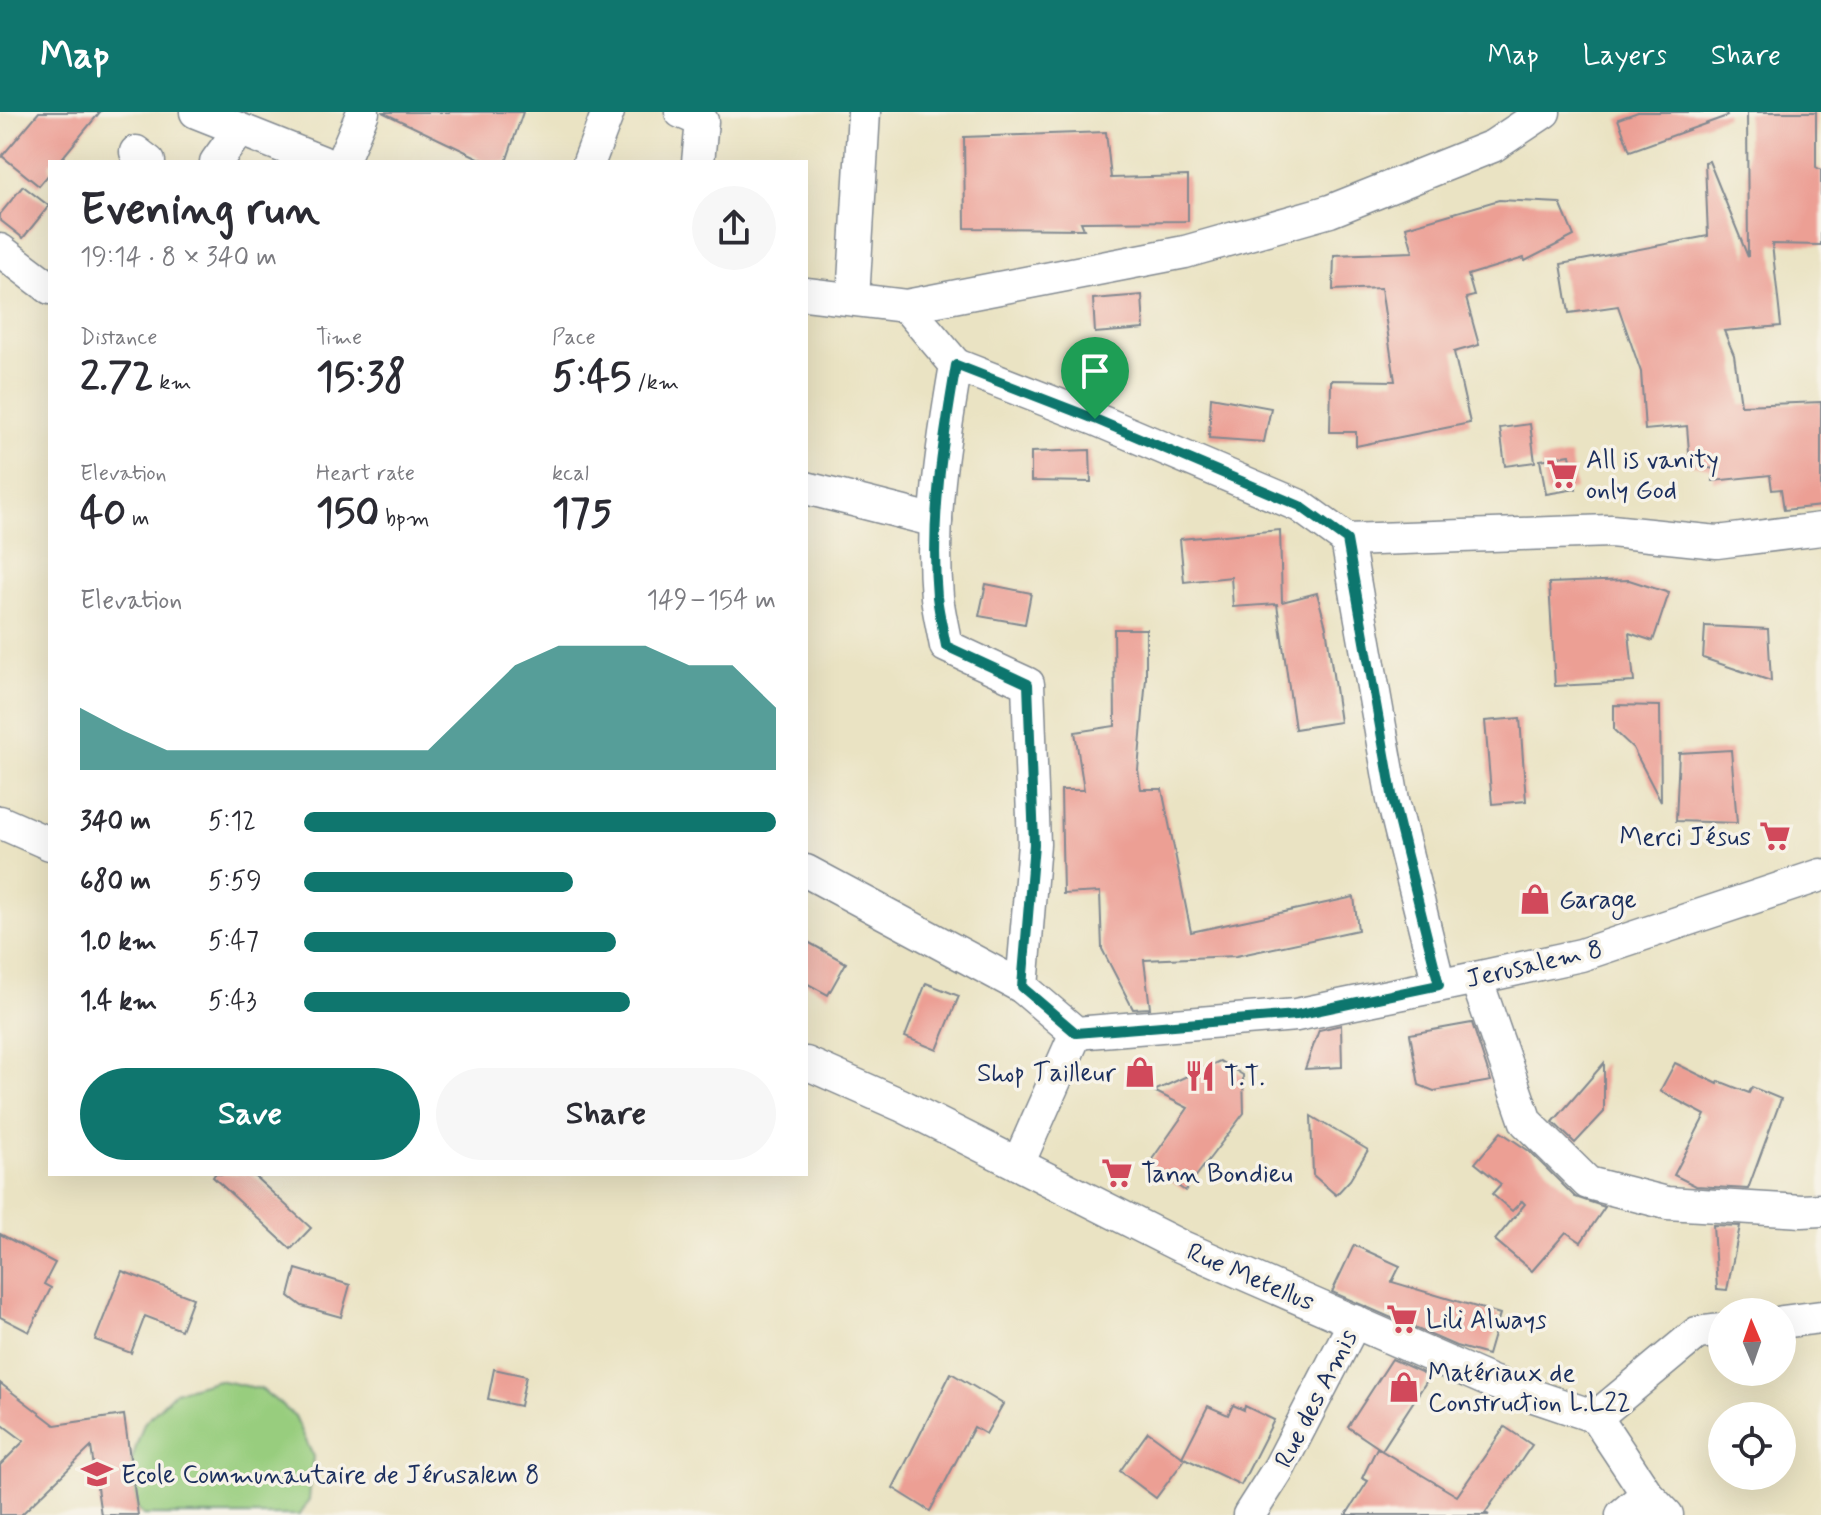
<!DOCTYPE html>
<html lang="en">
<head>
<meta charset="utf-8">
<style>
  :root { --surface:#fff; --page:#f7f7f7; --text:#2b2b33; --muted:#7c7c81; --accent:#0f766e }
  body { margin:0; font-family:Mynerve,sans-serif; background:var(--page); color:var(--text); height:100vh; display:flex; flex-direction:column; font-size:30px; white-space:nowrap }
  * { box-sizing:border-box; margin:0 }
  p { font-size:26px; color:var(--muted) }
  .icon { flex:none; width:44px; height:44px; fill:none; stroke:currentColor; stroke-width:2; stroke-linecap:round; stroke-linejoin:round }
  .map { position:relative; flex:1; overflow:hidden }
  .side { position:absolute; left:48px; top:48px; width:760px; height:1016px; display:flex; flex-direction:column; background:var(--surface); border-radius:0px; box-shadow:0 8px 32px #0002 }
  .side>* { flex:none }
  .needle { width:52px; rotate:358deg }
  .buttons { position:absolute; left:1708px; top:1186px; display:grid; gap:16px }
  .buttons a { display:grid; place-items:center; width:88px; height:88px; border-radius:50%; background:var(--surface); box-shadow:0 8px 32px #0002; font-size:40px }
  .pin { position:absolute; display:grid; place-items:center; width:68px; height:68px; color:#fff; margin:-82px -34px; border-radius:50% 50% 50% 0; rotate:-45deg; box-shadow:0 0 8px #0007 }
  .pin .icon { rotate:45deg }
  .round { display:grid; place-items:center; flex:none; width:84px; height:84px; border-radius:42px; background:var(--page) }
  .headline { display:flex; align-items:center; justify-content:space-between; height:136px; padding:0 32px }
  h1 { font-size:44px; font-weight:700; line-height:60px }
  .metrics { display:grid; grid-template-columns:repeat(3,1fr); gap:12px; height:136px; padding:8px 32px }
  .metrics div { display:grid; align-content:center }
  .metrics b { font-size:40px; font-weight:700 }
  .metrics small { font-size:22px; font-weight:400 }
  .metrics p { font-size:22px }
  .chart { height:224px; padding:16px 32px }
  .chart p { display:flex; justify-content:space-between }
  .chart svg { width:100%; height:144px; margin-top:8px; fill:var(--accent); opacity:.7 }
  .cta { display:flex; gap:16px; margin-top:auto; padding:16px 32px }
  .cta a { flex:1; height:92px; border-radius:48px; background:var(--accent); color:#fff; font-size:32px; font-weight:700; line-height:92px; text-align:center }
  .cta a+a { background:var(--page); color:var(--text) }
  ul { padding:0 32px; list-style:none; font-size:26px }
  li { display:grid; grid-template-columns:128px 96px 1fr; align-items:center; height:60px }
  li i { height:20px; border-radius:10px; background:var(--accent) }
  header { display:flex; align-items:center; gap:48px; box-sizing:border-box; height:112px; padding:0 40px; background:var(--accent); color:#fff }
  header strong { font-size:38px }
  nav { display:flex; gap:44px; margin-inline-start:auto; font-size:28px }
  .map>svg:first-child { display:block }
  .green { fill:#98cd7e; stroke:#5a7e6e; stroke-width:2 }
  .building { fill:#ec9f94 }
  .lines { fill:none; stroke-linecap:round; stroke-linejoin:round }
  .minor-casing { stroke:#828990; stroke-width:35 }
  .minor { stroke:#fff; stroke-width:32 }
  .route-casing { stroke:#fff; stroke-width:16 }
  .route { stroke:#0f766e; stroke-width:10 }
  .labels { text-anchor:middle; stroke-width:7; stroke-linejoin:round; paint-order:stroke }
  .poi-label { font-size:26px; fill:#1b2f5e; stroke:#f7f3e8; text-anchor:start }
  .street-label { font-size:26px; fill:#1b2f5e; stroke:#f7f3e8 }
</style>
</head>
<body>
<header>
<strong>Map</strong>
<nav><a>Map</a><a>Layers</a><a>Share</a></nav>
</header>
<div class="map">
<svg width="1821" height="1403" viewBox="0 0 1821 1403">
  <rect width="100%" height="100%" fill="#f7f3e8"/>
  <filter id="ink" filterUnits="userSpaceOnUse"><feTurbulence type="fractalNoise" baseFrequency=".0125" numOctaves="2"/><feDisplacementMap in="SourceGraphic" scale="16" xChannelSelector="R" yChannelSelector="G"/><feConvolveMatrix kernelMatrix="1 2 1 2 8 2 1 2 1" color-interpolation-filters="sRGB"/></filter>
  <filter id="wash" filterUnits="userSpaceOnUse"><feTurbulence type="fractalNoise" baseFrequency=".006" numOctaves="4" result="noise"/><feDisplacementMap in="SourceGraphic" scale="32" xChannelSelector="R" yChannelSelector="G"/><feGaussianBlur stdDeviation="1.8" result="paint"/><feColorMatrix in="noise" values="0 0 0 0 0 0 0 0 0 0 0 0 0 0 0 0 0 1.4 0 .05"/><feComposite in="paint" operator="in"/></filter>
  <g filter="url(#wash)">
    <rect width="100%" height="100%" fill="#eae3c3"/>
    <path class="green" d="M218,1268L261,1277L295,1304L313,1344L309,1388L300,1403H143L137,1396L130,1353L144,1311L175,1280Z"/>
    <g id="blocks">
      <g class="building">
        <path d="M39,0H100L59,50H50V61L39,74L2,44Z"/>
        <path d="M382,0H523L506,50H487Z"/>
        <path d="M1638,0H1726L1727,4L1630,39L1618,7Z"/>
        <path d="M1747,0H1816V55L1821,58V133L1772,132L1781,214L1724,219L1734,243L1741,293L1821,290V394L1784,398L1781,377L1772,378L1770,363L1713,369L1714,357L1690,352L1687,314L1645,318L1641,260L1618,194L1569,201L1561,152L1708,124L1705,50L1709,49L1748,145Z"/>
        <path d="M1106,20L1111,66L1188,64V109L1081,110L1084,117L965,116L964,25Z"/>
        <path d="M23,74L49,94L23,126L0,108V102Z"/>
        <path d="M1499,88L1560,91L1574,124L1525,149L1524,146L1468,163L1474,184L1466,186L1479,233L1454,240L1470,311L1356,334V320H1330L1331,268L1395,269L1381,176L1333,178L1334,143L1413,140L1406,115Z"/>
        <path d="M1142,183L1144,217L1095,221L1093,187Z"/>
        <path d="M1211,285L1271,296L1264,330L1209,326Z"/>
        <path d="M1530,312L1535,350L1505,354L1500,316Z"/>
        <path d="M1090,338L1091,370L1031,369V340Z"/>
        <path d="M1570,343L1576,377L1546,382L1540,348Z"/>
        <path d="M1280,418L1282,490L1317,481L1326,515L1340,610L1295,617L1277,492L1233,495L1231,465L1184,470L1180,427Z"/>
        <path d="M1629,468L1669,481L1653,529L1629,521L1634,570L1555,574L1549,471Z"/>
        <path d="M986,472L1031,481L1025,512L979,504Z"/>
        <path d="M1705,514L1768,517L1771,569L1703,546Z"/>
        <path d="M1114,517H1146V566L1138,658L1141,677H1162L1191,820L1354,785L1358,818L1236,844L1144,848L1150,896L1133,897L1102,837L1100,780L1063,782L1061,678H1084L1075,620L1115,614Z"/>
        <path d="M1614,593L1660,594L1661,690L1633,636L1614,618Z"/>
        <path d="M1520,606L1526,689L1492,692L1485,609Z"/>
        <path d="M1731,638L1737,711L1676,709L1679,641Z"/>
        <path d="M806,829L846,851L828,883L806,871Z"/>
        <path d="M926,871L959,884L937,938L905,925Z"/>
        <path d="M1472,911L1491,969L1434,979L1419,973L1410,922Z"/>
        <path d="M1341,913L1342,955L1305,957L1319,918Z"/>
        <path d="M1220,949L1243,963L1244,1001L1185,1079L1148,1053L1188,996L1154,979Z"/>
        <path d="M1604,951V1000L1575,1031L1553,1010Z"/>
        <path d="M1675,951L1718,972L1719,969L1749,981L1752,975L1781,987L1748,1077L1696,1074L1674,1063L1705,1003L1660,979Z"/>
        <path d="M1311,1004L1368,1038L1350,1068L1336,1083L1313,1063Z"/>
        <path d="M1501,1020L1529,1039L1575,1085L1605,1095L1581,1130L1566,1120L1532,1159L1495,1128L1525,1092L1522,1089L1512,1099L1492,1082L1501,1072L1475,1051Z"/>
        <path d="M215,1062H252L311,1116L291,1137L213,1065Z"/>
        <path d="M1713,1113L1740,1114L1727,1178L1717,1177Z"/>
        <path d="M0,1122L55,1151L44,1172L51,1176L29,1220L0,1205Z"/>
        <path d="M1354,1133L1400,1154L1392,1170L1500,1202L1488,1243L1456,1234L1332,1180Z"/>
        <path d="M296,1157L350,1173L341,1205L302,1194L289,1184Z"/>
        <path d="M122,1159L193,1186L181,1218L145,1204L131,1241L95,1228Z"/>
        <path d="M1392,1247L1430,1264L1382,1338L1348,1315Z"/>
        <path d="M494,1257L526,1264L520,1294L488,1287Z"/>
        <path d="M951,1261L1003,1292L986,1322L974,1315L930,1399L893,1376Z"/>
        <path d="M0,1271L55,1313L124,1303L138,1403H101L91,1335L21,1403H0V1353L24,1329L0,1311Z"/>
        <path d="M1233,1293L1244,1298L1245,1294L1274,1308L1241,1373L1182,1345L1208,1294L1228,1303Z"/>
        <path d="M1505,1315L1532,1333L1485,1401L1489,1403H1346L1368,1369L1362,1366L1377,1336L1457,1384Z"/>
        <path d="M1148,1320L1185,1347L1156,1386L1120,1359Z"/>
      </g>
    </g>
  </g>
  <g filter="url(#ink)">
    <use href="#blocks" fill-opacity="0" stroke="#828990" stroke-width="2"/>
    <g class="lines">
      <defs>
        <g id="minor">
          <path d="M196,0L322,50"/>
          <path d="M681,0L702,9L698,50"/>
          <path d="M136,40L149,50"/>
          <path d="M216,50L239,18"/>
          <path d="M342,50L363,0"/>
          <path d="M589,50L608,0"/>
          <path d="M0,138L50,176"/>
          <path d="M806,182L906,194L1185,140L1330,99L1493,34L1544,0"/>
          <path d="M853,187L864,0"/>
          <path d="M906,194L956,253C943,329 930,408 937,485C939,501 943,518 946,534L1028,572L1034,732L1022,875"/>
          <path d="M956,253L1095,307L1300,394L1347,428L1611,419L1717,430L1821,417"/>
          <path d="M806,376L936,409"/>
          <path d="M1347,428L1393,688L1439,873"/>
          <path d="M0,710L50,732"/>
          <path d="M806,759L1022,875L1076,921L1296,903L1476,866L1581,843L1821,763"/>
          <path d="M1476,866L1526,1010L1588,1071L1667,1091L1802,1099L1821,1098"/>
          <path d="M806,951L901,993L1180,1134L1492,1270L1596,1305L1647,1382L1667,1403"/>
          <path d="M1018,1052L1076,921"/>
          <path d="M1782,1210L1821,1205"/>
          <path d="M1596,1305L1697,1221L1722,1218"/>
          <path d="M1249,1403L1279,1356L1355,1209"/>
          <path d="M1622,1403L1647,1382"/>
        </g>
      </defs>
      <use href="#minor" class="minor-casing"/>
      <use href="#minor" class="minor"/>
    </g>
  </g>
  <g class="lines" filter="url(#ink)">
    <defs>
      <path id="route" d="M956,253L1095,307L1300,394L1347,428L1393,688L1439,873L1296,903L1076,921L1022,875L1034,732L1028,572L946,534C943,518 939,501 937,485C930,408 943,329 956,253Z"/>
    </defs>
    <use href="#route" class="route-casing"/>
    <use href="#route" class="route"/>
  </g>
  <defs>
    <symbol id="supermarket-bare" viewBox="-9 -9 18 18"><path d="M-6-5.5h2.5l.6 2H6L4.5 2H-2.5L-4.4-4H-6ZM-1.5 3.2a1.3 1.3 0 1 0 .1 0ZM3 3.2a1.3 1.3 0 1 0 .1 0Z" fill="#d1495b" stroke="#f7f3e8" stroke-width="2.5" paint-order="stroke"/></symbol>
    <symbol id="shop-bare" viewBox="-9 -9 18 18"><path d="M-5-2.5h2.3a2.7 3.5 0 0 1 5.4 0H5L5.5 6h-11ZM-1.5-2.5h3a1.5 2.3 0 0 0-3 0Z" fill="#d1495b" stroke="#f7f3e8" stroke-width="2.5" paint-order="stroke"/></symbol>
    <symbol id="restaurant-bare" viewBox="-9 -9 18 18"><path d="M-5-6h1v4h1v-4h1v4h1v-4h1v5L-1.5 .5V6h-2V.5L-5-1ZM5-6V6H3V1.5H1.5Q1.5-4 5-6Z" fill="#d1495b" stroke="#f7f3e8" stroke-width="2.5" paint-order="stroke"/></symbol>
    <symbol id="school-bare" viewBox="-9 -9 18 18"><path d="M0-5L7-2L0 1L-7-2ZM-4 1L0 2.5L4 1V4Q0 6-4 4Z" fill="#d1495b" stroke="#f7f3e8" stroke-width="2.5" paint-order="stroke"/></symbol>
  </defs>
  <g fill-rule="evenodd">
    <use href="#supermarket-bare" x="1540" y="340" width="44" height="44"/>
    <use href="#supermarket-bare" x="1753" y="702" width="44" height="44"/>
    <use href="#shop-bare" x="1513" y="765" width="44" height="44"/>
    <use href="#shop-bare" x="1118" y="938" width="44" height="44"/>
    <use href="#restaurant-bare" x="1178" y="942" width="44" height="44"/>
    <use href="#supermarket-bare" x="1095" y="1039" width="44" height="44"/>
    <use href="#supermarket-bare" x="1380" y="1185" width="44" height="44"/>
    <use href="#shop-bare" x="1382" y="1253" width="44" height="44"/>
    <use href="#school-bare" x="75" y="1340" width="44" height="44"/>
  </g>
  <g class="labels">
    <g class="poi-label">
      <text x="1586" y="356">All is vanity<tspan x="1586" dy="30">only God</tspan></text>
      <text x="1751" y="733" text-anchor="end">Merci Jésus</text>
      <text x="1559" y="796">Garage</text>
      <text x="1116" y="969" text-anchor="end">Shop Tailleur</text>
      <text x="1224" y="973">T.T.</text>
      <text x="1141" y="1070">Tann Bondieu</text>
      <text x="1426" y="1216">Lili Always</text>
      <text x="1428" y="1269">Matériaux de<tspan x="1428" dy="30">Construction L.L22</tspan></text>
      <text x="121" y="1371">Ecole Communautaire de Jérusalem 8</text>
    </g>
    <g class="street-label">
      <text transform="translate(1534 851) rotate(-13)" y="9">Jerusalem 8</text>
      <text transform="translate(1251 1164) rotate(23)" y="9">Rue Metellus</text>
      <text transform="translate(1315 1286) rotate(-63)" y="9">Rue des Amis</text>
    </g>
  </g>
</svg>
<div class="buttons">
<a><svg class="needle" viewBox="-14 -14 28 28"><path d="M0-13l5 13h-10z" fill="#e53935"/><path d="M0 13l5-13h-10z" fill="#7c7c81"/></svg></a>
<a><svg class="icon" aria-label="locate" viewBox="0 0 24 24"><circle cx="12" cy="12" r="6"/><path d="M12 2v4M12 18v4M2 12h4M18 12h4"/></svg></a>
</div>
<div class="pin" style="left:1095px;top:307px;background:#1e9e55"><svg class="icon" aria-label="arrive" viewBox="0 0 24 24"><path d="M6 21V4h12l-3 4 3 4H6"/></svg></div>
<section class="side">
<div class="headline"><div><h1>Evening run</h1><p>19:14 · 8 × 340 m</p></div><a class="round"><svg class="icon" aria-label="share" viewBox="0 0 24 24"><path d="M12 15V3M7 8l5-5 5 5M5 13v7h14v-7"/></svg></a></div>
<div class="metrics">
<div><p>Distance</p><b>2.72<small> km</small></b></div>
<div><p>Time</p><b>15:38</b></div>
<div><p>Pace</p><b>5:45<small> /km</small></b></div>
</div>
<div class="metrics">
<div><p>Elevation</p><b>40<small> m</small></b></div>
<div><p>Heart rate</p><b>150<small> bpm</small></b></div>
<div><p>kcal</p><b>175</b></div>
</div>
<div class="chart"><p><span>Elevation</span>149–154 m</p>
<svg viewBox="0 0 160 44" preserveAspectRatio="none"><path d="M0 44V25L10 32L20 38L30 38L40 38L50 38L60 38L70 38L80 38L90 25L100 12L110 6L120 6L130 6L140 12L150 12L160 25V44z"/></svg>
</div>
<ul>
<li><b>340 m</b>5:12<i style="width:100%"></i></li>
<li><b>680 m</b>5:59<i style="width:57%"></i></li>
<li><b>1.0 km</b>5:47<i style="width:66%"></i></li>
<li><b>1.4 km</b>5:43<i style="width:69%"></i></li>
</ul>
<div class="cta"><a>Save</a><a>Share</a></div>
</section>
</div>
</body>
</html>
